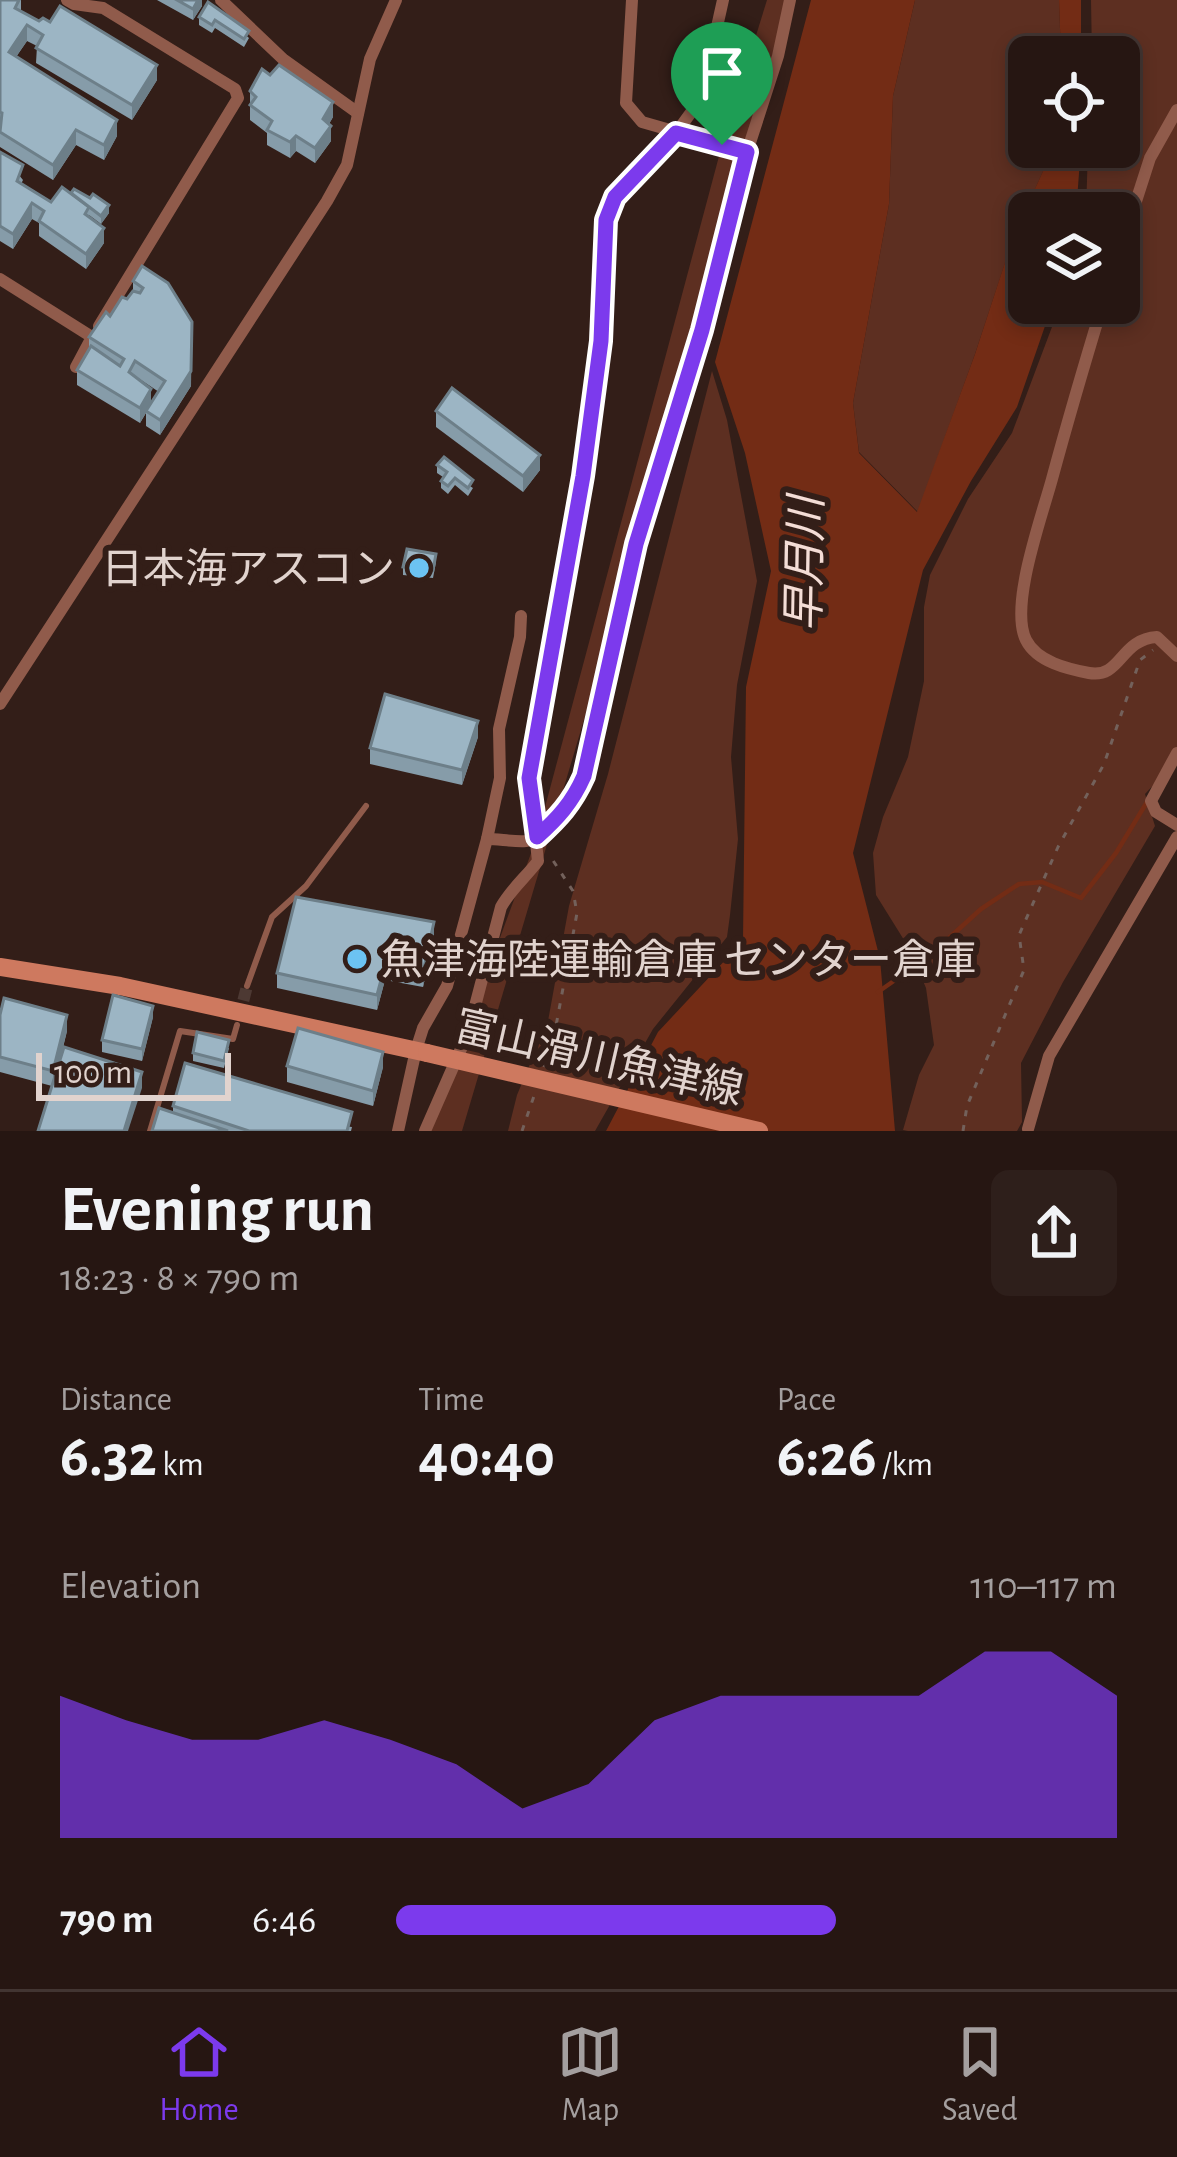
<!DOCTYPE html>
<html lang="en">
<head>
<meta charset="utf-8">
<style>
  :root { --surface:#261612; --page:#2e1f1b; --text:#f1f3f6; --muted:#a49f9f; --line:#423532; --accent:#7c3aed }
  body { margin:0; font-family:"Alegreya Sans","Noto Sans JP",sans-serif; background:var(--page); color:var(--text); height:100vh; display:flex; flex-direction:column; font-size:45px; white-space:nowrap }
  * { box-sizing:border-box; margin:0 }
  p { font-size:39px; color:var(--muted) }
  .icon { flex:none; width:66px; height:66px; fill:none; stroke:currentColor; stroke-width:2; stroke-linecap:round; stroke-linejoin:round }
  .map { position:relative; height:1131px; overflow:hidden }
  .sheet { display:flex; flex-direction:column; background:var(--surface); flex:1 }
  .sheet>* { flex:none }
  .fabs { position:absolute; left:1008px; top:36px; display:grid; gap:24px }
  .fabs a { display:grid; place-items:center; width:132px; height:132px; border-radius:18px; background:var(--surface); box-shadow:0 6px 18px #0003,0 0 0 3px var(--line); font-size:60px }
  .scale { position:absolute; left:36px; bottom:30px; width:195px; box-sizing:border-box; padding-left:12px; border:6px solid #e1d3ce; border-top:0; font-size:33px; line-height:42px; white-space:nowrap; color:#e1d3ce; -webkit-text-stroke:9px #331e18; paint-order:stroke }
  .pin { position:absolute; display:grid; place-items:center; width:102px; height:102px; color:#fff; margin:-123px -51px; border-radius:50% 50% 50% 0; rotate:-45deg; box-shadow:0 0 12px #0007 }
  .pin .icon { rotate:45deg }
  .round { display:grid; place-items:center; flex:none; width:126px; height:126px; border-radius:18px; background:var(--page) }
  .headline { display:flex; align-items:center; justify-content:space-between; height:204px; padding:0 60px }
  h1 { font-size:66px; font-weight:700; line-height:90px }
  .stats { display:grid; grid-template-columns:repeat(3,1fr); gap:18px; height:204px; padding:12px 60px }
  .stats div { display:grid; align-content:center }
  .stats b { font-size:60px; font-weight:700 }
  .stats small { font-size:33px; font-weight:400 }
  .stats p { font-size:33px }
  .chart { height:336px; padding:24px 60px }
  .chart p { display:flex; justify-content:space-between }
  .chart svg { width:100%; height:216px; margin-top:12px; fill:var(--accent); opacity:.7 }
  ul { padding:0 60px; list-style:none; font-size:39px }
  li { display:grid; grid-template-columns:192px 144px 1fr; align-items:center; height:90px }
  li i { height:30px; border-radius:15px; background:var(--accent) }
  .menu { display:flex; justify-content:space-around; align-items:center; height:168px; border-top:3px solid var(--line); background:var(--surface); font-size:33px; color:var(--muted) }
  .menu a { display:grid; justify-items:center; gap:6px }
  .menu .on { color:var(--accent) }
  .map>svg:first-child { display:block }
  .green { fill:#5d2f21 }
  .water { fill:#732c15 }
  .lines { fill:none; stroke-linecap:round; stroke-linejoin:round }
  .stream { stroke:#732c15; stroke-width:4.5 }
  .street-tunnel { stroke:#4d3933; stroke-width:12; stroke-dasharray:12 6; stroke-linecap:butt }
  .path { stroke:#73615b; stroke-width:3; stroke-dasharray:6 9; stroke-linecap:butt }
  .lane { stroke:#905b4b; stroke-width:6 }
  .street { stroke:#905b4b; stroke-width:12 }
  .secondary { stroke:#ce795f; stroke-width:18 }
  .secondary-bridge { stroke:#ce795f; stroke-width:18 }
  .wall { fill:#869ca9; fill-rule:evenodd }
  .shaded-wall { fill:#6d7f89 }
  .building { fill:#9cb5c4; stroke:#6d7f89; stroke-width:3 }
  .route-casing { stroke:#fff; stroke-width:24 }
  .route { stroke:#7c3aed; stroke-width:15 }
  .poi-dot { fill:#6cc3f2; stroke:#331e18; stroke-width:4.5 }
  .labels { text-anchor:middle; stroke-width:12; stroke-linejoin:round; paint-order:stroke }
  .poi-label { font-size:42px; fill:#e1d3ce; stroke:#331e18; text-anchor:end }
  .street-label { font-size:42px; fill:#e1d3ce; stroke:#331e18 }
  .water-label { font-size:45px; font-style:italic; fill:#f4ddd6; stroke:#331e18 }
</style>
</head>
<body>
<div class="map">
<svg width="1177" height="1131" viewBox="0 0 1177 1131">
  <rect width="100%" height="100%" fill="#331e18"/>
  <g class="green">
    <path d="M767,0H788L642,524L462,1131H429L537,837L722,145Z"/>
    <path d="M915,0H1059L1061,57H1029V147H1054L1014,236L975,354L918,512L859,452L853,403L889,204L893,96Z"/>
    <path d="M1091,0H1177V760L1145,794L1155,826L1063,982L1021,1063L1022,1122L1017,1131H908L903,1130L919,1075L934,1045L926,988L909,948L876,895L873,853L883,817L908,757L924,681V607L930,575L968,499L1012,433L1061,303H1119V213H1086L1088,147H1119V57H1092Z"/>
    <path d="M712,371L727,420L757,581L737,685L731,757L738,839L730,915L727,937L653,1029L595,1131H508L517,1095L548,1021L569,906L608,774Z"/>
  </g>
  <g class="water">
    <path d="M811,0H915L893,96L889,204L853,403L859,453L917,512L975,354L1014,235L1054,147H1081L1076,213H1029V303H1053L1017,407L971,481L923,570L853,853L880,959L895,1131H606L658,1032L743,941L746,687L771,571L745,453L715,362Z"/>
    <path d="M1059,0H1081V57H1061Z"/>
  </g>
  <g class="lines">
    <path class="stream" d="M878,992L928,957L981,909L1019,884L1042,882L1081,898L1116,853L1147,802"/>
    <path class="street-tunnel" d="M239,1018L247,986"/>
    <g class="path">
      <path d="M544,1067L553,1042L577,913L573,891L552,859"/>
      <path d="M522,1131L535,1093"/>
      <path d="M963,1131L967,1106L1024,970L1019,935L1058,847L1104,764L1140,660L1153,650"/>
    </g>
    <g class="lane">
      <path d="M247,986L272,917L306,886L366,806"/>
      <path d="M150,1131L180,1031L233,1039L237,1025"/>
    </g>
    <g class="street">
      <path d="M67,0L74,4L103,8L235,89L238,98L99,326"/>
      <path d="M221,0L284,60L358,113"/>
      <path d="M632,0L626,103L642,122L747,152"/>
      <path d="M1119,254L1150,158L1177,110"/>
      <path d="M0,279L92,337L76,367"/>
      <path d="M1103,303C1085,362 1068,420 1052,479C1042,516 1009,606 1026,640C1037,662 1068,669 1089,673C1121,679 1120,639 1157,637L1177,656"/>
      <path d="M0,704L327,201L347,165L370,59L396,0"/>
      <path d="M1177,753L1151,801L1156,812L1177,825"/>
      <path d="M487,839C499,839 514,842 526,841C553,837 574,798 584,776L636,544L702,330L747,152L778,56L790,0"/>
      <path d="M1028,1129L1049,1056L1177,837"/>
      <path d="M398,1131L416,1050L423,1028L447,986L487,839L500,778L499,729L520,637L521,616"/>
      <path d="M425,1131L468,1033L501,907C511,889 526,877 538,861L529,777L583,476L601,341L606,220L615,197L676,133L695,107L706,76L723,0"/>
    </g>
    <path class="secondary" d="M0,967L120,986L427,1053"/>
    <path class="secondary-bridge" d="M427,1053L759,1131"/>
  </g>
  <g class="wall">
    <path d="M0,0H21V11L157,80L132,120L36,63L37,46L27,41L16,57L117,136L104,160L76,145L53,180L0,147Z"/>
    <path d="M157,0H202V6L193,20Z"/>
    <path d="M208,2L249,38L244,47L215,28L212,33L199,25V17Z"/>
    <path d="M250,91L333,117L329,124L331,141L315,163L296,151L290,158L267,145V133L250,120Z"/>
    <path d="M0,152L23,180L21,184L51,202L71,193L109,213L101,224L89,215L104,243L86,269L39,236V223L32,219L13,249L0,241Z"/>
    <path d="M142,266L191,386L160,435L146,426V413L140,423L77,385V370L89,350V337L127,299L133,291V281ZM135,376L159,392L151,403Z"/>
    <path d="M436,411L540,470L523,492L436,427Z"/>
    <path d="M437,465L473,488L468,496L455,485L448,494L441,488V481L443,477L437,473Z"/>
    <path d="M436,562L433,578L403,575V567Z"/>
    <path d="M478,737L462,785L370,764V748Z"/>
    <path d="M434,938L423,987L385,980L377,1010L277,988V973Z"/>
    <path d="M0,1015L67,1031L61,1056L142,1088L52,1086L0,1072Z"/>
    <path d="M153,1017L142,1061L102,1052V1040Z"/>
    <path d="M229,1048L224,1068L193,1061V1053Z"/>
    <path d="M287,1066L383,1067L373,1106L287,1082Z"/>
    <path d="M173,1106L352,1127L351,1131H152L173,1113Z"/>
  </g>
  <g class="shaded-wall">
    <path d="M198,0H202V6L193,20V9Z"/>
    <path d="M27,25V41L9,67V52Z"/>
    <path d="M157,65V80L132,120V105Z"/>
    <path d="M333,102V117L323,134V119Z"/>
    <path d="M117,120V136L104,160V145Z"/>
    <path d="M331,126V141L315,163V148Z"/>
    <path d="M76,130V145L53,180V165Z"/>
    <path d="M296,136V151L290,158V142Z"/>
    <path d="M32,203V219L13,249V234Z"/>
    <path d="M109,205V213L101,224V216Z"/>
    <path d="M104,228V243L86,269V254Z"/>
    <path d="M192,322L191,386L160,435V420Z"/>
    <path d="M151,389V404L140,423V408Z"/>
    <path d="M540,455V470L523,492V476Z"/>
    <path d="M478,721V737L462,785V770Z"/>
    <path d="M434,922V938L423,987V972Z"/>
    <path d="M385,965V980L377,1010V995Z"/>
    <path d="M153,1006V1017L142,1061V1049Z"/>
    <path d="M67,1015V1031L53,1086V1071Z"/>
    <path d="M383,1052V1067L373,1106V1091Z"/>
    <path d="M142,1072V1088L128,1131H124Z"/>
  </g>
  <g class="building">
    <path d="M0,0H19L15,8L39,21L43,18L50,22L60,6L157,65L132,105L36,48L43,35L27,25L9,52L117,120L104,145L76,130L53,165L0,132L2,113L0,112Z"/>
    <path d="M177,0H198L193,9Z"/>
    <path d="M208,2L249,31L244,39L215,20L212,25L199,17Z"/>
    <path d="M279,65L333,102L323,119L331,126L315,148L296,136L290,142L267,130L272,121L250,105L256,97L250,91L262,69L270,75Z"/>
    <path d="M0,152L23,165L17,181L51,202L62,187L89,207L85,214L104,228L86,254L39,221L44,211L32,203L13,234L0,226Z"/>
    <path d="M74,189L90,198L93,194L109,205L101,216L71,193Z"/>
    <path d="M142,266L168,283L192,322L191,371L160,420L146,411L165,381L135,361L129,372L151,389L140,408L77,370L91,346L120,366L124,359L89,337L106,312L110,316L122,297L127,299L133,291L140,293L143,288L133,281Z"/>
    <path d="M452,388L540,455L523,476L436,411Z"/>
    <path d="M444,457L473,480L468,488L455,478L448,486L441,481L447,472L437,465Z"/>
    <path d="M407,549L436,554L433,570L403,567Z"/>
    <path d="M385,694L478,721L462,770L370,748Z"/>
    <path d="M296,897L434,922L423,972L385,965L377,995L277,973Z"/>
    <path d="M113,995L153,1006L142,1049L102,1040Z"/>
    <path d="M4,998L67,1015L53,1071L0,1057V1015Z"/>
    <path d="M298,1028L383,1052L373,1091L287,1066Z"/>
    <path d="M197,1032L229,1040L224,1061L193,1053Z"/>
    <path d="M64,1047L142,1072L124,1131H38Z"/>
    <path d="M185,1063L352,1112L347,1131H249L173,1106Z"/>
    <path d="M159,1108L228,1131H152Z"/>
  </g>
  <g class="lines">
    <defs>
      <path id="route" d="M676,133L747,152L702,330L636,544L584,776C572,803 558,818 537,837L529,778L583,476L601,341L606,220L615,197Z"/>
    </defs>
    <use href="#route" class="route-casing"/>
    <use href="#route" class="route"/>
  </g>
  <g class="poi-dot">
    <circle cx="419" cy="568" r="12"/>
    <circle cx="357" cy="959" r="12"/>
  </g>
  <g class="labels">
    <g class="poi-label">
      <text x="395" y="583">日本海アスコン</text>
      <text x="381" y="974" text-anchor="start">魚津海陸運輸倉庫 センター倉庫</text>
    </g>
    <g class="street-label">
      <text transform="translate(599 1057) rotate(13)" y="15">富山滑川魚津線</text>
    </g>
    <g class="water-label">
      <text transform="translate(804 564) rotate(-89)" y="16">早月川</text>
    </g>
  </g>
</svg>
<div class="fabs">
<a><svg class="icon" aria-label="locate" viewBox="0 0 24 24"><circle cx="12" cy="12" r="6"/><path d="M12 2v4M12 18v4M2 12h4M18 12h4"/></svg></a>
<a><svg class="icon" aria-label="layers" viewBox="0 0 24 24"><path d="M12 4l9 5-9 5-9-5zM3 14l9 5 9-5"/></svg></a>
</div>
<div class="scale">100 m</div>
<div class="pin" style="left:722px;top:145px;background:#1e9e55"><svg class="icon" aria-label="arrive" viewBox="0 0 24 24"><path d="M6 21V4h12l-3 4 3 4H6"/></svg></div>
</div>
<section class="sheet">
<div class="headline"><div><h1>Evening run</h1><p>18:23 · 8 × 790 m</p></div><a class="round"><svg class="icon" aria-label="share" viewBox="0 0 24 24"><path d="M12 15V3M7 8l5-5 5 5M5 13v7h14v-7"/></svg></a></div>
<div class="stats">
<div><p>Distance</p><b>6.32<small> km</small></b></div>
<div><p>Time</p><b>40:40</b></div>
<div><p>Pace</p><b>6:26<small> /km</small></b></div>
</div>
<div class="chart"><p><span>Elevation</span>110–117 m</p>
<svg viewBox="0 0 160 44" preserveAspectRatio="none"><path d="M0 44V15L10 20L20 24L30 24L40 20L50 24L60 29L70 38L80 33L90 20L100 15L110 15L120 15L130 15L140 6L150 6L160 15V44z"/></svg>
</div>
<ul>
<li><b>790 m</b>6:46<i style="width:61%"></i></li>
</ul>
</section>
<nav class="menu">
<a class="on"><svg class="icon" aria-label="home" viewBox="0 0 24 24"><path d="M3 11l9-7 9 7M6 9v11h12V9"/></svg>Home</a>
<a><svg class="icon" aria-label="map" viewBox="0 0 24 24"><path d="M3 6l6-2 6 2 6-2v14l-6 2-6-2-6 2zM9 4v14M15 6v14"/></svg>Map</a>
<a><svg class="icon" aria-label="saved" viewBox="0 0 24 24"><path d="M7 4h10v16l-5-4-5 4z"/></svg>Saved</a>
</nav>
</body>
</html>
